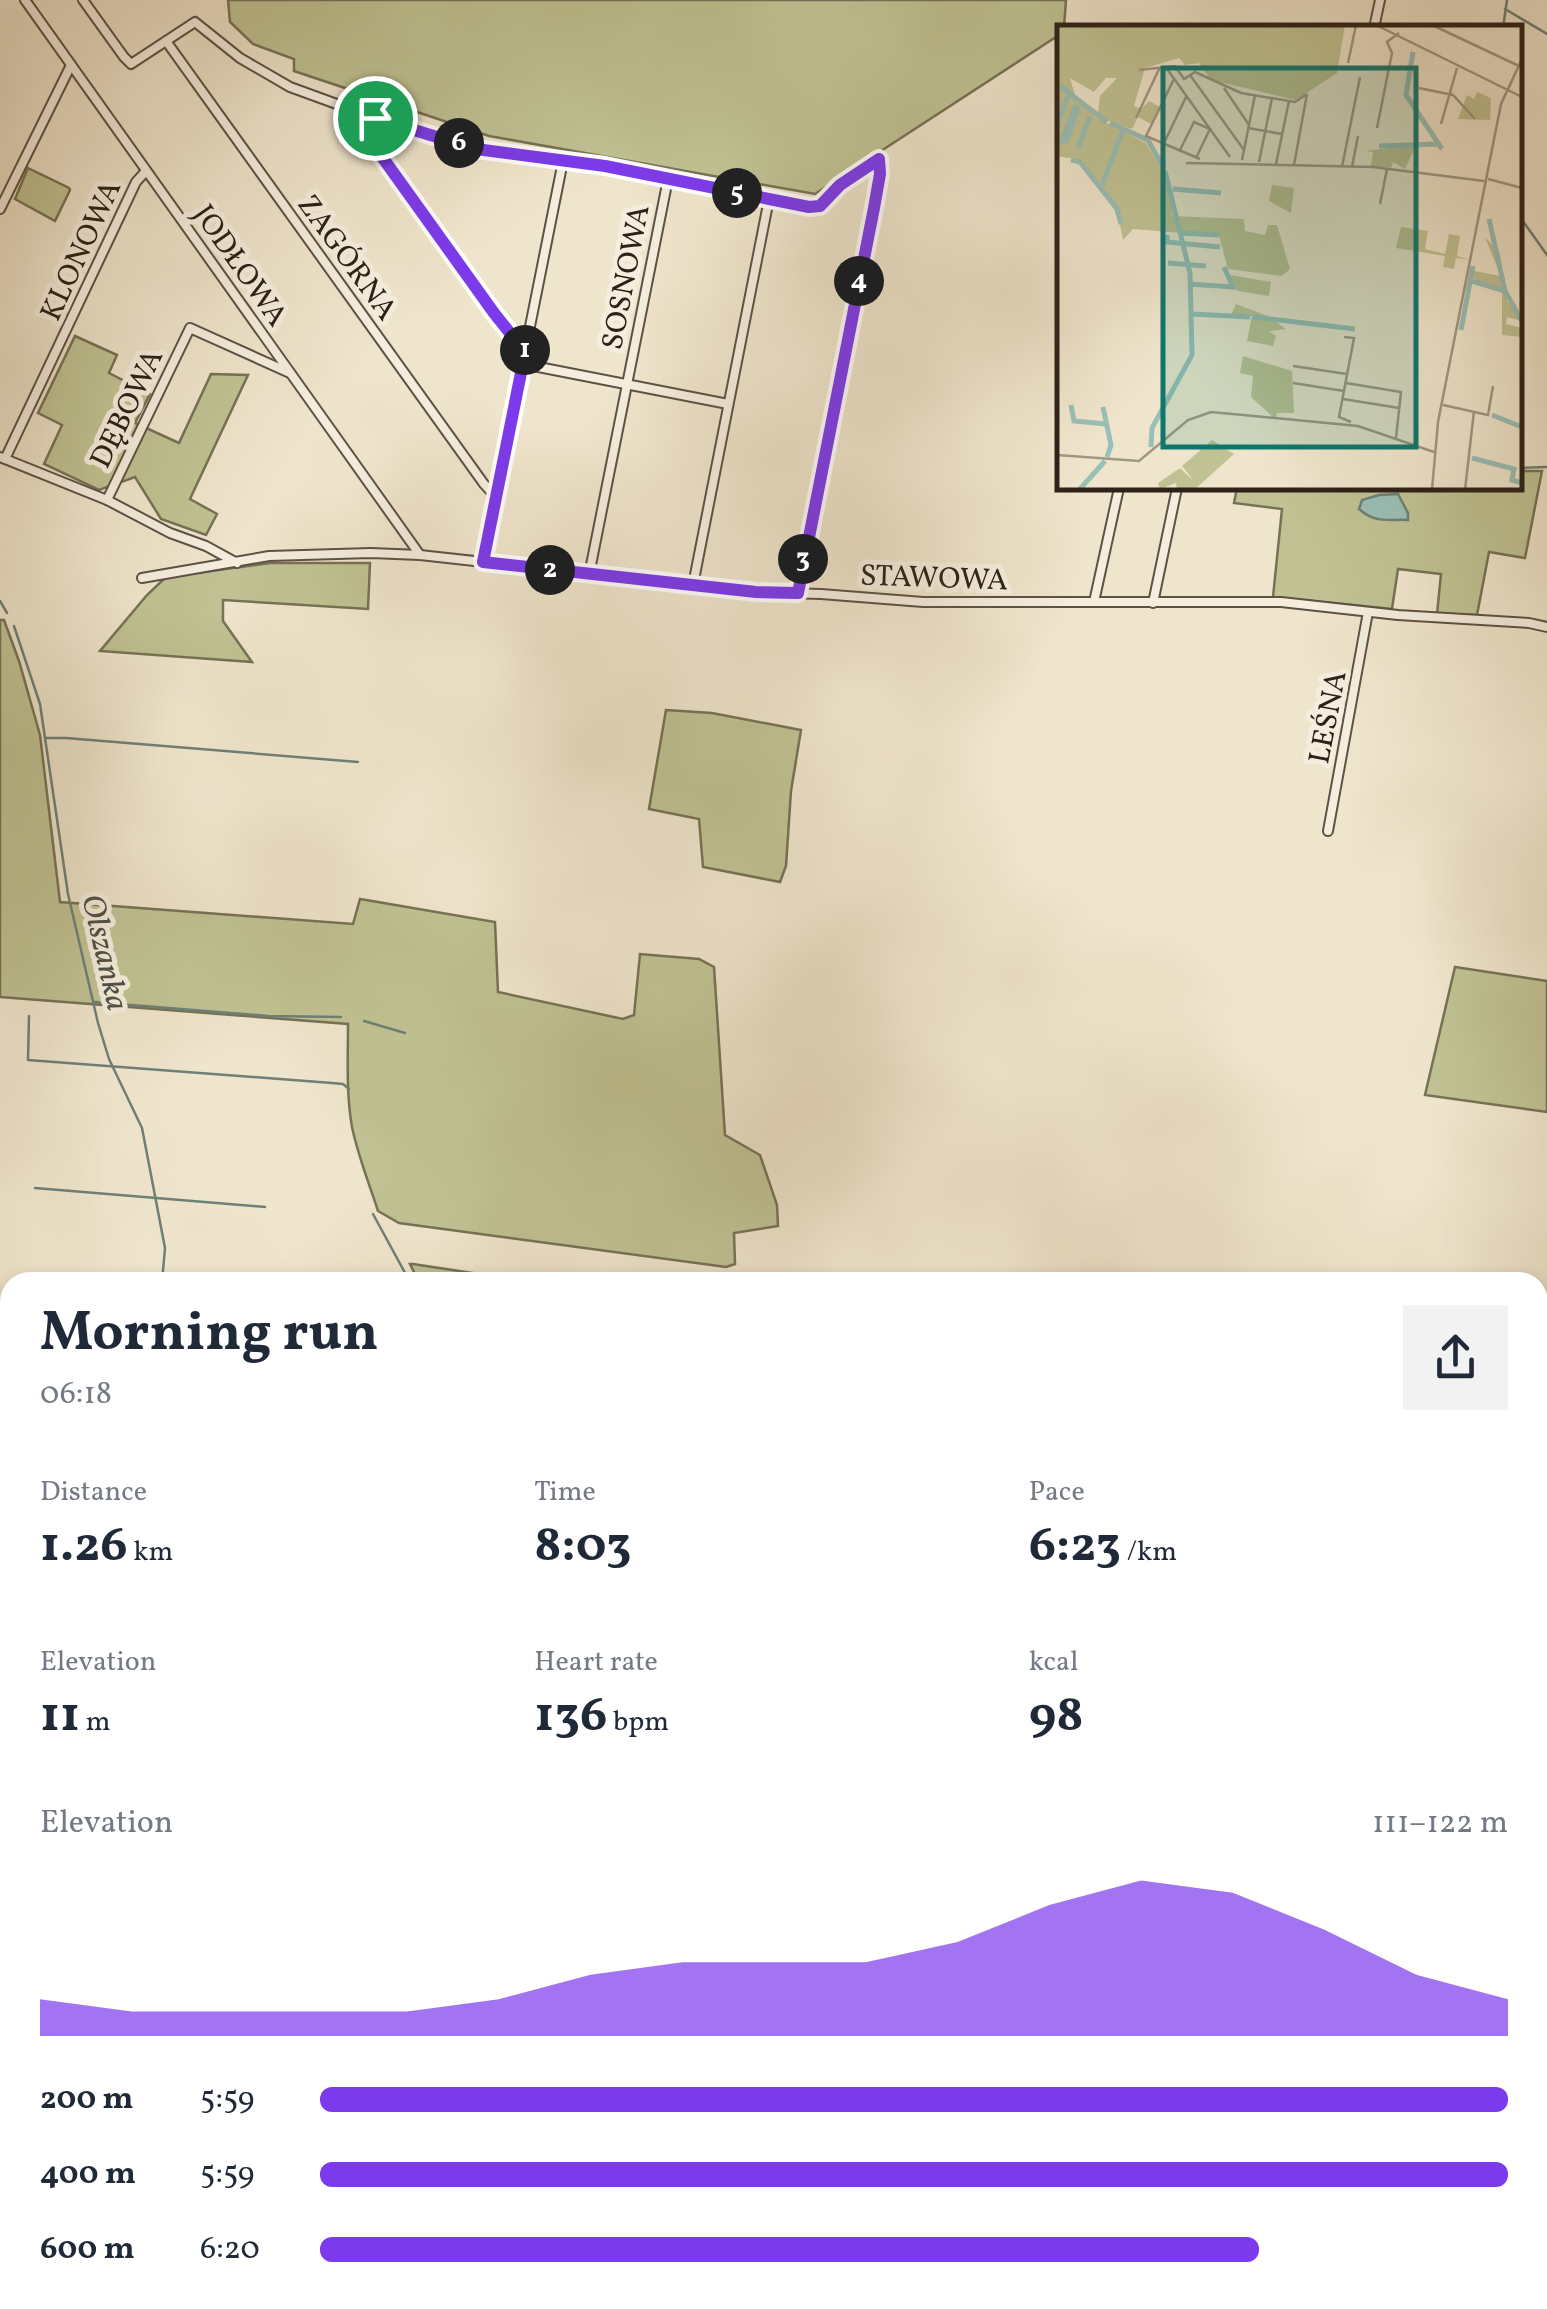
<!DOCTYPE html>
<html lang="en">
<head>
<meta charset="utf-8">
<style>
  :root { --surface:#fff; --page:#f2f2f3; --text:#1f2937; --muted:#747a83; --accent:#7c3aed }
  body { margin:0; font-family:Vollkorn,serif; background:var(--page); color:var(--text); height:100vh; display:flex; flex-direction:column; font-size:38px; white-space:nowrap }
  * { box-sizing:border-box; margin:0 }
  p { font-size:32px; color:var(--muted) }
  .icon { flex:none; width:55px; height:55px; fill:none; stroke:currentColor; stroke-width:2; stroke-linecap:round; stroke-linejoin:round }
  .map { position:relative; flex:1; overflow:hidden }
  .panel { position:absolute; left:0px; top:1272px; width:1548px; height:1038px; display:flex; flex-direction:column; background:var(--surface); border-radius:30px 30px 0 0; box-shadow:0 5px 15px #0003 }
  .panel>* { flex:none }
  .pin { position:absolute; display:grid; place-items:center; width:85px; height:85px; color:#fff; margin:-42px; border:5px solid #fff; border-radius:50%; box-shadow:0 2px 10px #0007 }
  .km { position:absolute; width:50px; height:50px; margin:-25px; border-radius:50%; background:#222; color:#fff; font-size:28px; line-height:50px; text-align:center }
  .round { display:grid; place-items:center; flex:none; width:105px; height:105px; border-radius:0px; background:var(--page) }
  .overview { display:flex; align-items:center; justify-content:space-between; height:170px; padding:0 40px }
  h1 { font-size:55px; font-weight:700; line-height:75px }
  .stats { display:grid; grid-template-columns:repeat(3,1fr); gap:15px; height:170px; padding:10px 40px }
  .stats div { display:grid; align-content:center }
  .stats b { font-size:50px; font-weight:700 }
  .stats small { font-size:28px; font-weight:400 }
  .stats p { font-size:28px }
  .chart { height:280px; padding:20px 40px }
  .chart p { display:flex; justify-content:space-between }
  .chart svg { width:100%; height:180px; margin-top:10px; fill:var(--accent); opacity:.7 }
  ul { padding:0 40px; list-style:none; font-size:32px }
  li { display:grid; grid-template-columns:160px 120px 1fr; align-items:center; height:75px }
  li i { height:25px; border-radius:12px; background:var(--accent) }
  .map>svg:first-child { display:block }
  .green { fill:#c0c293; stroke:#767256; stroke-width:2.5 }
  .water { fill:#9abfb6; stroke:#6e8077; stroke-width:2.5 }
  .lines { fill:none; stroke-linecap:round; stroke-linejoin:round }
  .stream { stroke:#6e8077; stroke-width:2.5 }
  .street-casing { stroke:#5e5245; stroke-width:12 }
  .secondary-casing { stroke:#2d2118; stroke-width:16 }
  .street { stroke:#f5eede; stroke-width:8 }
  .secondary { stroke:#f5eede; stroke-width:11 }
  .route-casing { stroke:#fff; stroke-width:20 }
  .route { stroke:#7c3aed; stroke-width:12 }
  .labels { text-anchor:middle; stroke-width:10; stroke-linejoin:round; paint-order:stroke }
  .street-label { font-size:30px; fill:#2d2118; stroke:#f5eede }
  .water-label { font-size:32px; font-style:italic; fill:#4e5047; stroke:#f5eede }
  .inset-river { fill:none; stroke:#9abfb6; stroke-width:5 }
  .inset-road { fill:none; stroke:#a19784; stroke-width:2.5 }
  .view { fill:#0f766e; fill-opacity:0.15; stroke:#0f766e; stroke-width:5 }
  .inset-edge { fill:none; stroke:#2d2118; stroke-width:5 }
</style>
</head>
<body>
<div class="map">
<svg width="1547" height="2309" viewBox="0 0 1547 2309">
  <rect width="100%" height="100%" fill="#efe5cc"/>
  <filter id="stains"><feTurbulence type="fractalNoise" baseFrequency=".002" numOctaves="4"/><feColorMatrix values="0 0 0 0 .2 0 0 0 0 .09 0 0 0 0 .02 0 0 0 .5 -.17"/></filter>
  <radialGradient id="worn" r=".72"><stop offset=".6" stop-color="#630" stop-opacity="0"/><stop offset="1" stop-color="#630" stop-opacity=".3"/></radialGradient>
  <g class="green">
    <path d="M228,0H1066L1064,27L1060,28L1059,35L815,194L489,136L294,71V59L253,44L230,22Z"/>
    <path d="M28,168L69,188L70,190L55,221L15,199Z"/>
    <path d="M75,336L117,355L109,373L150,394L135,423L179,443L211,374L248,375L190,499L217,514L206,535L161,519L135,477L99,490L44,464L62,425L38,413Z"/>
    <path d="M1520,471H1542L1525,558L1489,552L1477,615L1437,614L1441,574L1398,569L1392,609L1273,597L1282,509L1234,503L1237,488H1520Z"/>
    <path d="M270,563H370L368,609L223,600V621L252,662L100,651L147,595L166,577Z"/>
    <path d="M0,620H4L19,661L40,735L60,902L353,924L360,899L495,922L498,992L623,1019L634,1015L640,954L699,959L714,967L725,1135L760,1155L777,1205L778,1226L734,1233L735,1264L726,1267L399,1223L378,1211C369,1183 358,1156 352,1127C346,1093 348,1058 348,1024L0,997Z"/>
    <path d="M666,710L712,713L801,730L791,791L786,866L780,882L703,867L699,819L649,809Z"/>
    <path d="M1455,967L1547,981V1112L1425,1095Z"/>
    <path d="M410,1264H413L532,1282H419Z"/>
    <path d="M1543,1758L1547,1759V1854L1538,1853V1798Z"/>
    <path d="M267,2300H372L382,2309H256Z"/>
  </g>
  <path class="water" d="M1398,494L1408,513V520C1388,519 1376,524 1359,509L1362,500L1379,495Z"/>
  <g class="lines">
    <g class="stream">
      <path d="M1505,9L1547,34"/>
      <path d="M1503,28L1507,0"/>
      <path d="M1520,217L1547,255"/>
      <path d="M1520,468L1547,467"/>
      <path d="M0,601L7,613"/>
      <path d="M14,626L40,704L68,894L98,1023L109,1059L142,1128L165,1248L162,1282"/>
      <path d="M46,738H66L358,762"/>
      <path d="M94,1002L268,1016L341,1017"/>
      <path d="M29,1016L28,1060L332,1083L343,1084L349,1089"/>
      <path d="M364,1021L405,1033"/>
      <path d="M35,1188L265,1207"/>
      <path d="M373,1214L410,1282"/>
      <path d="M0,2088L10,2071"/>
    </g>
    <defs>
      <g id="street">
        <path d="M25,0L420,555"/>
        <path d="M83,0L124,57L131,64L195,22L240,58L290,87L375,118L476,149L605,166L809,207L820,206L840,185L879,159"/>
        <path d="M1374,28L1380,0"/>
        <path d="M166,41L484,484L496,497"/>
        <path d="M375,118L372,128L375,147L494,313L514,338L526,348"/>
        <path d="M0,209L71,65"/>
        <path d="M523,364L728,404"/>
        <path d="M0,457L107,500L170,533L206,546L237,563"/>
        <path d="M5,459L136,182L146,171"/>
        <path d="M107,500L190,328L290,373"/>
        <path d="M483,562L563,161"/>
        <path d="M589,575L668,179"/>
        <path d="M142,578L269,556L371,553L420,555L756,592L821,594L923,602H1281L1398,615L1529,623L1547,627"/>
        <path d="M693,585L769,199"/>
        <path d="M798,593L874,208L880,174L879,159"/>
        <path d="M1094,602L1119,488"/>
        <path d="M1153,603L1177,488"/>
        <path d="M1328,831L1368,612"/>
        <path d="M1296,2309L1300,2300"/>
      </g>
      <g id="secondary">
        <path d="M0,2272L10,2263"/>
        <path d="M1538,2294L1547,2298"/>
      </g>
    </defs>
    <use href="#street" class="street-casing"/>
    <use href="#secondary" class="secondary-casing"/>
    <use href="#street" class="street"/>
    <use href="#secondary" class="secondary"/>
  </g>
  <g class="lines">
    <defs>
      <path id="route" d="M375,118L476,149L605,166L809,207L820,206L840,185L879,159L880,174L874,208L798,593L756,592L483,562L526,348L514,338L494,313L375,147L372,128Z"/>
    </defs>
    <use href="#route" class="route-casing"/>
    <use href="#route" class="route"/>
  </g>
  <g class="labels">
    <g class="street-label">
      <text transform="translate(80 250) rotate(-65)" y="10">KLONOWA</text>
      <text transform="translate(348 257) rotate(54)" y="10">ZAGÓRNA</text>
      <text transform="translate(241 265) rotate(55)" y="10">JODŁOWA</text>
      <text transform="translate(625 277) rotate(-79)" y="10">SOSNOWA</text>
      <text transform="translate(126 408) rotate(-64)" y="10">DĘBOWA</text>
      <text transform="translate(934 577) rotate(2)" y="10">STAWOWA</text>
      <text transform="translate(1327 717) rotate(-79)" y="10">LEŚNA</text>
    </g>
    <g class="water-label">
      <text transform="translate(106 952) rotate(77)" y="11">Olszanka</text>
    </g>
  </g>
  <g transform="translate(1057 25)">
    <rect width="465" height="465" fill="#efe5cc"/>
    <path d="M0,0H288L280,48L239,75L154,55L142,38L128,40L122,33L88,43L77,81L84,84L92,76L103,82L94,99L81,92L75,104L36,91L89,118L109,152L116,191L187,194L188,206L208,210L211,200H220L233,244L225,251L171,244L162,211L76,204L66,215L60,184L18,134L0,131ZM13,53L37,67L49,53H60L43,71L41,88L18,70ZM420,67L434,73L433,95L401,94L410,70L417,74ZM359,120L348,144L336,137L334,143L314,141L316,127L308,126ZM215,160L237,163L234,188L212,176ZM344,202L371,206L368,224L388,229L392,209L403,211L400,231L413,235L399,233L397,244L386,242L388,231L339,223ZM428,212L443,229L450,276L465,296L450,292L449,299L465,303V312L445,310V267L416,253L417,246L444,251ZM173,250L214,257L212,271L181,266ZM179,279L211,291L229,304L212,306L219,311L216,321L190,316L195,291L174,290ZM186,331L235,346L237,388H220L219,395L194,372L196,351L183,348ZM155,415L177,429L137,465H120L119,458L103,464L101,458L123,443L137,456L125,441Z" fill="#c0c293" fill-rule="evenodd"/>
    <path class="inset-river" d="M356,27L349,70L385,124M3,61L50,97M53,98L91,115L107,144M0,99L11,71M4,118L19,80M8,118L22,82M322,121L381,119M21,123L33,91M14,135L23,137L60,184L64,199M45,160L66,105M116,164L164,168M432,194L448,266M123,208L162,210M110,210V217L163,222M111,238L149,241M415,256L448,266L465,296M132,259L176,262L167,242M135,289L193,292M195,292L298,304M404,305L416,241M14,380L17,396L49,399M46,382L54,420L50,432M435,390L465,402M94,422L95,403L135,330L133,248L108,146M415,433L457,444L455,455L465,458M22,465L48,436"/>
    <path class="inset-road" d="M319,0L465,72M375,0L462,41M291,38L299,0M108,41L173,132M82,45L118,41L127,54L138,47L184,68L238,77L250,69M133,50L187,125M117,54L89,111L143,134M167,63L192,100M362,63L396,70L418,94M79,93L103,42M384,99L400,43M191,103L225,109M320,103L335,28L330,17L342,8M107,118L129,72M123,125L137,97L153,104L139,133M185,135L198,70M202,137L215,73M129,138L316,142L427,156M219,139L232,76M237,140L250,69M285,142L303,52M295,142L301,111M431,154L465,163M323,179L330,144M287,312L297,313L282,392L294,397M236,341L290,349M236,358L287,366M289,358L344,367L339,413M286,374L342,383M386,380L431,390L436,361M0,430L82,436L131,395L154,387L301,401L377,427M375,465L381,397L444,79L465,34M408,465L417,386"/>
    <path class="view" d="M106,43H359V422H106Z"/>
    <rect width="465" height="465" class="inset-edge"/>
  </g>
  <rect width="100%" height="100%" filter="url(#stains)"/>
  <rect width="100%" height="100%" fill="url(#worn)"/>
</svg>
<div class="pin" style="left:375px;top:118px;background:#1e9e55"><svg class="icon" aria-label="arrive" viewBox="0 0 24 24"><path d="M6 21V4h12l-3 4 3 4H6"/></svg></div>
<b class="km" style="left:525px;top:350px">1</b>
<b class="km" style="left:550px;top:570px">2</b>
<b class="km" style="left:803px;top:559px">3</b>
<b class="km" style="left:859px;top:281px">4</b>
<b class="km" style="left:737px;top:193px">5</b>
<b class="km" style="left:459px;top:143px">6</b>
<section class="panel">
<div class="overview"><div><h1>Morning run</h1><p>06:18</p></div><a class="round"><svg class="icon" aria-label="share" viewBox="0 0 24 24"><path d="M12 15V3M7 8l5-5 5 5M5 13v7h14v-7"/></svg></a></div>
<div class="stats">
<div><p>Distance</p><b>1.26<small> km</small></b></div>
<div><p>Time</p><b>8:03</b></div>
<div><p>Pace</p><b>6:23<small> /km</small></b></div>
</div>
<div class="stats">
<div><p>Elevation</p><b>11<small> m</small></b></div>
<div><p>Heart rate</p><b>136<small> bpm</small></b></div>
<div><p>kcal</p><b>98</b></div>
</div>
<div class="chart"><p><span>Elevation</span>111–122 m</p>
<svg viewBox="0 0 160 44" preserveAspectRatio="none"><path d="M0 44V35L10 38L20 38L30 38L40 38L50 35L60 29L70 26L80 26L90 26L100 21L110 12L120 6L130 9L140 18L150 29L160 35V44z"/></svg>
</div>
<ul>
<li><b>200 m</b>5:59<i style="width:100%"></i></li>
<li><b>400 m</b>5:59<i style="width:100%"></i></li>
<li><b>600 m</b>6:20<i style="width:79%"></i></li>
</ul>
</section>
</div>
</body>
</html>
